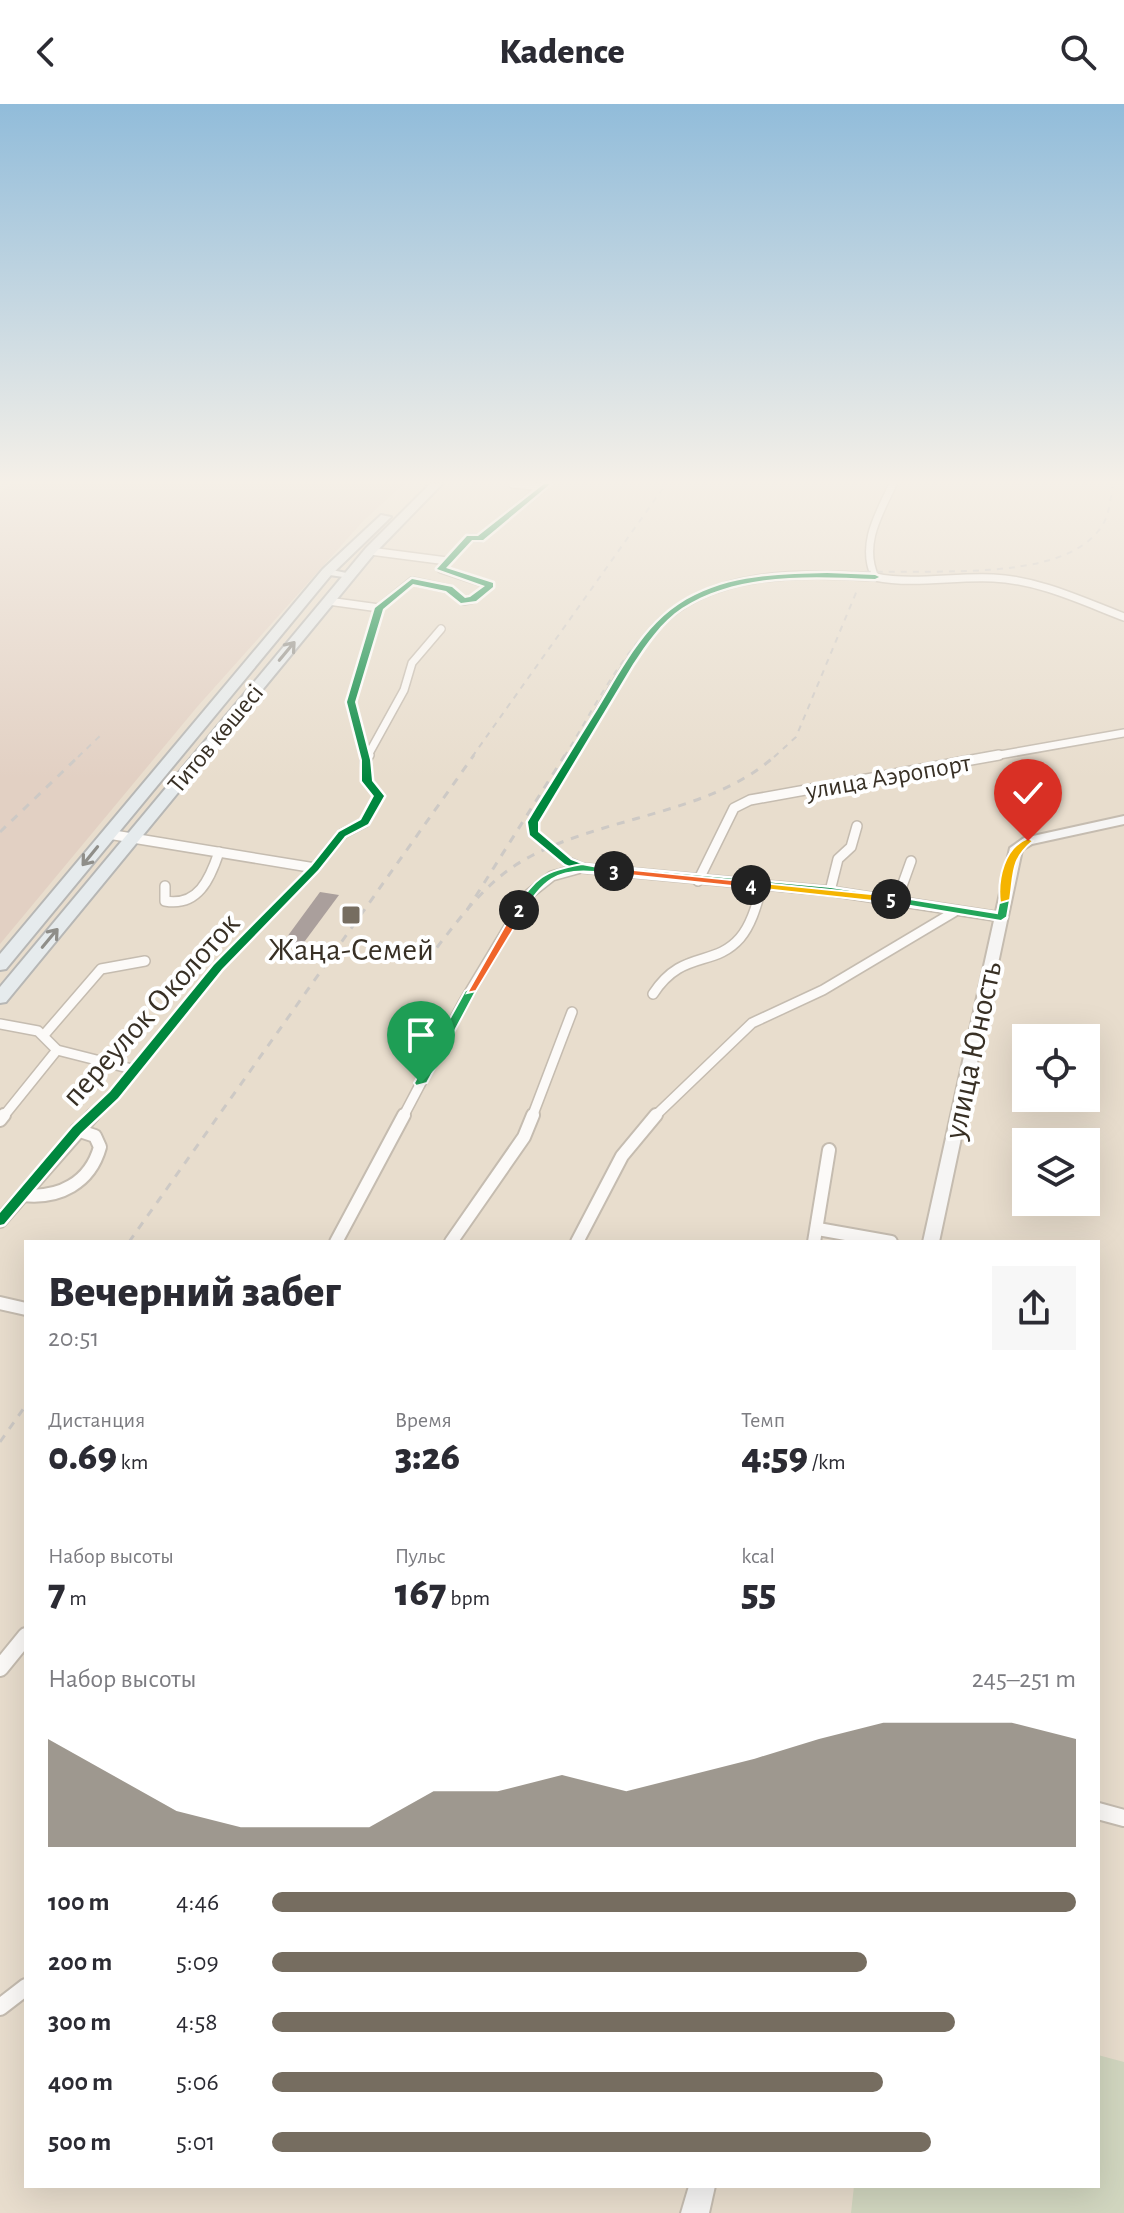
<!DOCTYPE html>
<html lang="ru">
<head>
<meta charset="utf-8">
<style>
  :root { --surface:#fff; --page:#f7f7f7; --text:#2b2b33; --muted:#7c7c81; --accent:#766d60 }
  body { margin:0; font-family:"Alegreya Sans",sans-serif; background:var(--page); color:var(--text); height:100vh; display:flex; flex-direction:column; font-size:30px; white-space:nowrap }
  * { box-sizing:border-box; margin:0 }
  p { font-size:26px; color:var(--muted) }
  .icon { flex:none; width:44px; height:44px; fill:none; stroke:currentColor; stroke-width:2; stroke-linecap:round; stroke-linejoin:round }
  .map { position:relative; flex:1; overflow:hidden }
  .details { position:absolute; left:24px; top:1136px; width:1076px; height:948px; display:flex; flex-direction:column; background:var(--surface); border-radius:0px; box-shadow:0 8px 32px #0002 }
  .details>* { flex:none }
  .buttons { position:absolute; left:1012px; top:920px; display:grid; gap:16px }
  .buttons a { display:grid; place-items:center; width:88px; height:88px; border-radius:0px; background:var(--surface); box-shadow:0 8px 32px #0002; font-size:40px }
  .pin { position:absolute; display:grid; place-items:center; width:68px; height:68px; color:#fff; margin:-82px -34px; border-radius:50% 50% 50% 0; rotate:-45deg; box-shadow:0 0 8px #0007 }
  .pin .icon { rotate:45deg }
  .km { position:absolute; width:40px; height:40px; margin:-20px; border-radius:50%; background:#222; color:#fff; font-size:22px; line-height:40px; text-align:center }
  .round { display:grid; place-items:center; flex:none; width:84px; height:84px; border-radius:0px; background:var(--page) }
  .overview { display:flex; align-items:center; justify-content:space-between; height:136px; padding:0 24px }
  h1 { font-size:44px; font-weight:800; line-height:60px }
  .figures { display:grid; grid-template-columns:repeat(3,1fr); gap:12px; height:136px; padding:8px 24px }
  .figures div { display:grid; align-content:center }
  .figures b { font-size:40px; font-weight:800 }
  .figures small { font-size:22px; font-weight:400 }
  .figures p { font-size:22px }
  .chart { height:224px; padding:16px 24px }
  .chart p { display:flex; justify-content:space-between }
  .chart svg { width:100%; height:144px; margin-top:8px; fill:var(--accent); opacity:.7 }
  ul { padding:0 24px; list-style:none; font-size:26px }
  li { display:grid; grid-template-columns:128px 96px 1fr; align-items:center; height:60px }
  li i { height:20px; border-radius:10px; background:var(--accent) }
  header { display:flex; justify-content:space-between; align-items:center; height:104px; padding:0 24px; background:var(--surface); font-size:36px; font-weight:800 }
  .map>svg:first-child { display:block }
  .industrial { fill:#e2d0c3 }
  .green { fill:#d1d6bf }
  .building { fill:#aa9f9c }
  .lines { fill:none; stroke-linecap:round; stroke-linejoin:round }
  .street-far3-casing { stroke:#c5bcb0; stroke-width:10 }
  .street-far2-casing { stroke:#c5bcb0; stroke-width:12 }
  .street-far1-casing { stroke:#c5bcb0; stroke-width:16 }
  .street-casing { stroke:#c5bcb0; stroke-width:20 }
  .secondary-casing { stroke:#c5bcb0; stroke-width:4 }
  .primary-casing { stroke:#b7b7b5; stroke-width:4 }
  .highway-casing { stroke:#b7b7b5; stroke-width:4 }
  .street-far3 { stroke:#fcfaf8; stroke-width:7 }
  .street-far2 { stroke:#fcfaf8; stroke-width:9 }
  .street-far1 { stroke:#fcfaf8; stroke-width:12 }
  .street { stroke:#fcfaf8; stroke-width:16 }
  .secondary { fill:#f6f5f4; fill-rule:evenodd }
  .primary { fill:#eff1f1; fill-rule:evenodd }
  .highway { fill:#e6ebed; fill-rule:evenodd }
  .rail-far1 { stroke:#cdc9c5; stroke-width:2; stroke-dasharray:6 6; stroke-linecap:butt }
  .rail { stroke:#cdc9c5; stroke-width:3; stroke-dasharray:8 8; stroke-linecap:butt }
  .cycleway-casing { stroke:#fff; stroke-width:5 }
  .cycleway { fill:#00873e; fill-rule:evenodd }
  .oneway { stroke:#8f8e89 }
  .split-1 { fill:#22a559; stroke:#fff; stroke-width:2 }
  .split-2 { fill:#f0652b; stroke:#fff; stroke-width:2 }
  .split-3 { fill:#22a559; stroke:#fff; stroke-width:2 }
  .split-4 { fill:#f0652b; stroke:#fff; stroke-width:2 }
  .split-5 { fill:#f5b400; stroke:#fff; stroke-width:2 }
  .split-6 { fill:#22a559; stroke:#fff; stroke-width:2 }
  .split-7 { fill:#f5b400; stroke:#fff; stroke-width:2 }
  .poi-dot { fill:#766d60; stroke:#fff; stroke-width:3 }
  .labels { text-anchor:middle; stroke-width:8; stroke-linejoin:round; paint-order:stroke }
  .far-street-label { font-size:26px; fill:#383025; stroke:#fff }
  .poi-label { font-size:32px; fill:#383025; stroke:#fff }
  .street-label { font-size:32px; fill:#383025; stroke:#fff }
</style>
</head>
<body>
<header><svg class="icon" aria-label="back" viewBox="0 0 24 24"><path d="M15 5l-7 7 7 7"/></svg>Kadence<svg class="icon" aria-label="search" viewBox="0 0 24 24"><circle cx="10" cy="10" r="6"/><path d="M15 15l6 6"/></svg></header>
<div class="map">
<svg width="1124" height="2109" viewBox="0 0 1124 2109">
  <rect width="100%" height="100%" fill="#e8ddcd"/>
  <path class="industrial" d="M12,380H404L365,415L197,603L0,840V388Z"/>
  <path class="green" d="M1098,1951L1124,1958V2109H851L854,2082H1098Z"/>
  <path class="building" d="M320,788L339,791L302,841L284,837Z"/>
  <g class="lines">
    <defs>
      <g id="street-far3">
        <path d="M513,380L543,383"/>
        <path d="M893,380C879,410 860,440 875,473C915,481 953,472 993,474C1039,476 1082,497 1124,513"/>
        <path d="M370,447L447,457"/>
        <path d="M328,497L379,504"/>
        <path d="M365,653L351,598L379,504L412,477L449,485L464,497L473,495L490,481L441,465L470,434H480L547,380"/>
        <path d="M367,653L404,586L412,559L441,525"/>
        <path d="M572,653C599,611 622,561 655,524C709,465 802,469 875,473"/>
        <path d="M988,653L1124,629"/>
      </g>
      <g id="street-far2">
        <path d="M574,651L533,718V729L568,758L582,764L830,787L1001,813"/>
        <path d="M366,656L369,651"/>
        <path d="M108,730L315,764"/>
        <path d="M698,777L734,704L750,696L999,651"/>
        <path d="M165,782V797C198,803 210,775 219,748"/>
        <path d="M830,787L838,755L851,743L857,722"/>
        <path d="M897,796L911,757"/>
        <path d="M653,890C682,845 714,864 740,834C752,820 757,799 762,782"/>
        <path d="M0,920L38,927L57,946L132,965"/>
        <path d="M44,931L101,865L145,857"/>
        <path d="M3,1013L57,946"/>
        <path d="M91,1013L114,991L218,863L315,764L342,730L365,718L379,692L367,677L365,651"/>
        <path d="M403,1013L463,899L528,791L552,772L581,764"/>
        <path d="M532,1013L572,908"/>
        <path d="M654,1013L752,919L823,886L954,808"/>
      </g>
      <g id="street-far1">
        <path d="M0,1016L4,1011"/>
        <path d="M23,1091C59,1095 90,1079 100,1043L95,1032L77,1026"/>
        <path d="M0,1117L93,1011"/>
        <path d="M818,1125L891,1138"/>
        <path d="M336,1138L404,1011"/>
        <path d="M451,1138L524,1033L533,1011"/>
        <path d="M577,1138L622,1052L656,1011"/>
        <path d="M814,1138L829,1046"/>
        <path d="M0,1199L26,1205"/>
      </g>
      <g id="street">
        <path d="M0,1564L26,1532"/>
        <path d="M1098,1707L1124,1714"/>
        <path d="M0,1903L26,1883"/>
      </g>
      <g id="secondary">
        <path d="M1124,712V720L1032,740L1022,746L939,1138H923L1010,744L1024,734Z"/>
        <path d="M689,2082H715L709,2109H681Z"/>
      </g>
      <path id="primary" d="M327,465L356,471L350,474L323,470L321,468Z"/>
      <g id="highway">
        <path d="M430,380H442L374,450L6,898L0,899V883L366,444Z"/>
        <path d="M381,411L391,413L331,471L6,865L0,866V850L323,465Z"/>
      </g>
    </defs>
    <use href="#street-far3" class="street-far3-casing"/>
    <use href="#street-far2" class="street-far2-casing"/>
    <use href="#street-far1" class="street-far1-casing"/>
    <use href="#street" class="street-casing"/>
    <use href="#secondary" class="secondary-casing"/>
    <use href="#primary" class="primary-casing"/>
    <use href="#highway" class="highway-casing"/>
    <use href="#street-far3" class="street-far3"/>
    <use href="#street-far2" class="street-far2"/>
    <use href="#street-far1" class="street-far1"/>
    <use href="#street" class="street"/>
    <use href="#secondary" class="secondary"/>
    <use href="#primary" class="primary"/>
    <use href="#highway" class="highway"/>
    <g class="rail-far1">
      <path d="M78,653L104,628"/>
      <path d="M472,653L666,380"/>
      <path d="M564,653C596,602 625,538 676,502C777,430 1036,508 1099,426C1110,413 1110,396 1113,380"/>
      <path d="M774,653L796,633L858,484"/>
    </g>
    <g class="rail">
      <path d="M0,728L80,651"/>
      <path d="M467,806L565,651"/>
      <path d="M427,856C456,820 483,779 524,756C600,712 711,711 776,651"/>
      <path d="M129,1138L474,651"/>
      <path d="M0,1338L26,1301"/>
    </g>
    <defs>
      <g id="cycleway">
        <path d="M544,380H550L483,436H472L446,464L493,479V483L476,497L461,499L446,487L413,480L383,505L355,598L370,656L372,677L384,692L368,720L345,732L318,766L222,865L118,994L81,1029L4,1120L0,1121V1109L73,1023L110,988L214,861L312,762L339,728L361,716L374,692L362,677V656L347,598L375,504L412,475L452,483L465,494L470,493L485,482L437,465L467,432H478Z"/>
        <path d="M827,469L875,471L879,473L875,475C812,472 737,468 682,504C661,518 647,539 633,560L538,718V728L571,756L584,761L830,784L1001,810L1006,813L1005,815L830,790L582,767L565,760L530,731L528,718L537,703C558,670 578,637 598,605C625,561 647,514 695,491C735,471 783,470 827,469Z"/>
      </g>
    </defs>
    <use href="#cycleway" class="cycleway-casing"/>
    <use href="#cycleway" class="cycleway"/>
  </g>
  <defs><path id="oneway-shaft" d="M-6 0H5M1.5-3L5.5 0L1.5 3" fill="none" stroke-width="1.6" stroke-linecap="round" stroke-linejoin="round" transform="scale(2)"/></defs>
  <g class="oneway">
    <use href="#oneway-shaft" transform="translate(287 547) rotate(-50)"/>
    <use href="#oneway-shaft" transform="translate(90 752) rotate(129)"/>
    <use href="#oneway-shaft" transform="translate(50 834) rotate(-50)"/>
  </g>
  <linearGradient id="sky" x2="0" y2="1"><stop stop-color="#91bcda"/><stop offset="0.56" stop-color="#f5f0e8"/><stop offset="1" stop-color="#f5f0e8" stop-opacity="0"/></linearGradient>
  <rect width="1124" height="675" fill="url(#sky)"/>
  <path class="split-1" d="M471,883L476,887L427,979L416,982L414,979L465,887Z"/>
  <path class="split-2" d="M519,803L525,806L476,887L467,889L514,806Z"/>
  <path class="split-3" d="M582,760L619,767C611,772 604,769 595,768C555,764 543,778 523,808L514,806C537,772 542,768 582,760Z"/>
  <path class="split-4" d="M614,764L751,778L756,781L751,784L610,769Z"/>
  <path class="split-5" d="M751,778L891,792L896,795L891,799L747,783Z"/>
  <path class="split-6" d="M891,792L997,809L1000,794L1010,796L1007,813L1001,817L887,798Z"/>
  <path class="split-7" d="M1028,734L1033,737C1011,755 1014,769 1010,796L1000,799C997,775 1004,743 1028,734Z"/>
  <rect class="poi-dot" x="341" y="801" width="20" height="20" rx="4"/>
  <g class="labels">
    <g class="far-street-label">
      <text transform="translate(215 634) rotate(-50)" y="9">Титов көшесі</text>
      <text transform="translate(888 672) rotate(-10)" y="9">улица Аэропорт</text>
    </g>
    <g class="poi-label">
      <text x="351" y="856">Жаңа-Семей</text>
    </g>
    <g class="street-label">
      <text transform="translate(150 905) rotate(-48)" y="11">переулок Околоток</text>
      <text transform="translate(972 946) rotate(-78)" y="11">улица Юность</text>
    </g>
  </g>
</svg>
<div class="buttons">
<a><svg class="icon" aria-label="locate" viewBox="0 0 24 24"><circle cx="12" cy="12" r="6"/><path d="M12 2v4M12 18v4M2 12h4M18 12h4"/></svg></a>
<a><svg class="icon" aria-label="layers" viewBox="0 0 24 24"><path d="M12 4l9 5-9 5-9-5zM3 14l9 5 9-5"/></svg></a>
</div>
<div class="pin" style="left:421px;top:979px;background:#1e9e55"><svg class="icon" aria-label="arrive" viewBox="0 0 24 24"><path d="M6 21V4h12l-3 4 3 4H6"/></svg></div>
<div class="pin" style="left:1028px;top:737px;background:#d93025"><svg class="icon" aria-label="check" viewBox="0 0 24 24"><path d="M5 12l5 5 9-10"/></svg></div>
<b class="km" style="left:519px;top:806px">2</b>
<b class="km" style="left:614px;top:767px">3</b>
<b class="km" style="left:751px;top:781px">4</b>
<b class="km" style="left:891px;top:795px">5</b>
<section class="details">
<div class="overview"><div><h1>Вечерний забег</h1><p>20:51</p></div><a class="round"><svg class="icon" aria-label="share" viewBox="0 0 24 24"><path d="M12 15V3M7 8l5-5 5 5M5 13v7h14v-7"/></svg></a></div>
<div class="figures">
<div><p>Дистанция</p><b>0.69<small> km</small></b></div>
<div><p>Время</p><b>3:26</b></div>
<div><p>Темп</p><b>4:59<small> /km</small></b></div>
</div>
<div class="figures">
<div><p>Набор высоты</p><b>7<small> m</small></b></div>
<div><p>Пульс</p><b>167<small> bpm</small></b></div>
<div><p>kcal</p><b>55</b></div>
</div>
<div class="chart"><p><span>Набор высоты</span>245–251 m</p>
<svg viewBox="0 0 160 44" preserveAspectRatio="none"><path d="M0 44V11L10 22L20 33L30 38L40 38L50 38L60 27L70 27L80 22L90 27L100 22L110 17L120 11L130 6L140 6L150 6L160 11V44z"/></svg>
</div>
<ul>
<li><b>100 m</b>4:46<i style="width:100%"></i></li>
<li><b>200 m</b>5:09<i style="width:74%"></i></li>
<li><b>300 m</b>4:58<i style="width:85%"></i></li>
<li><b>400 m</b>5:06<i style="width:76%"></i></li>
<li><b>500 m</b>5:01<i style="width:82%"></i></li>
</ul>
</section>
</div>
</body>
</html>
